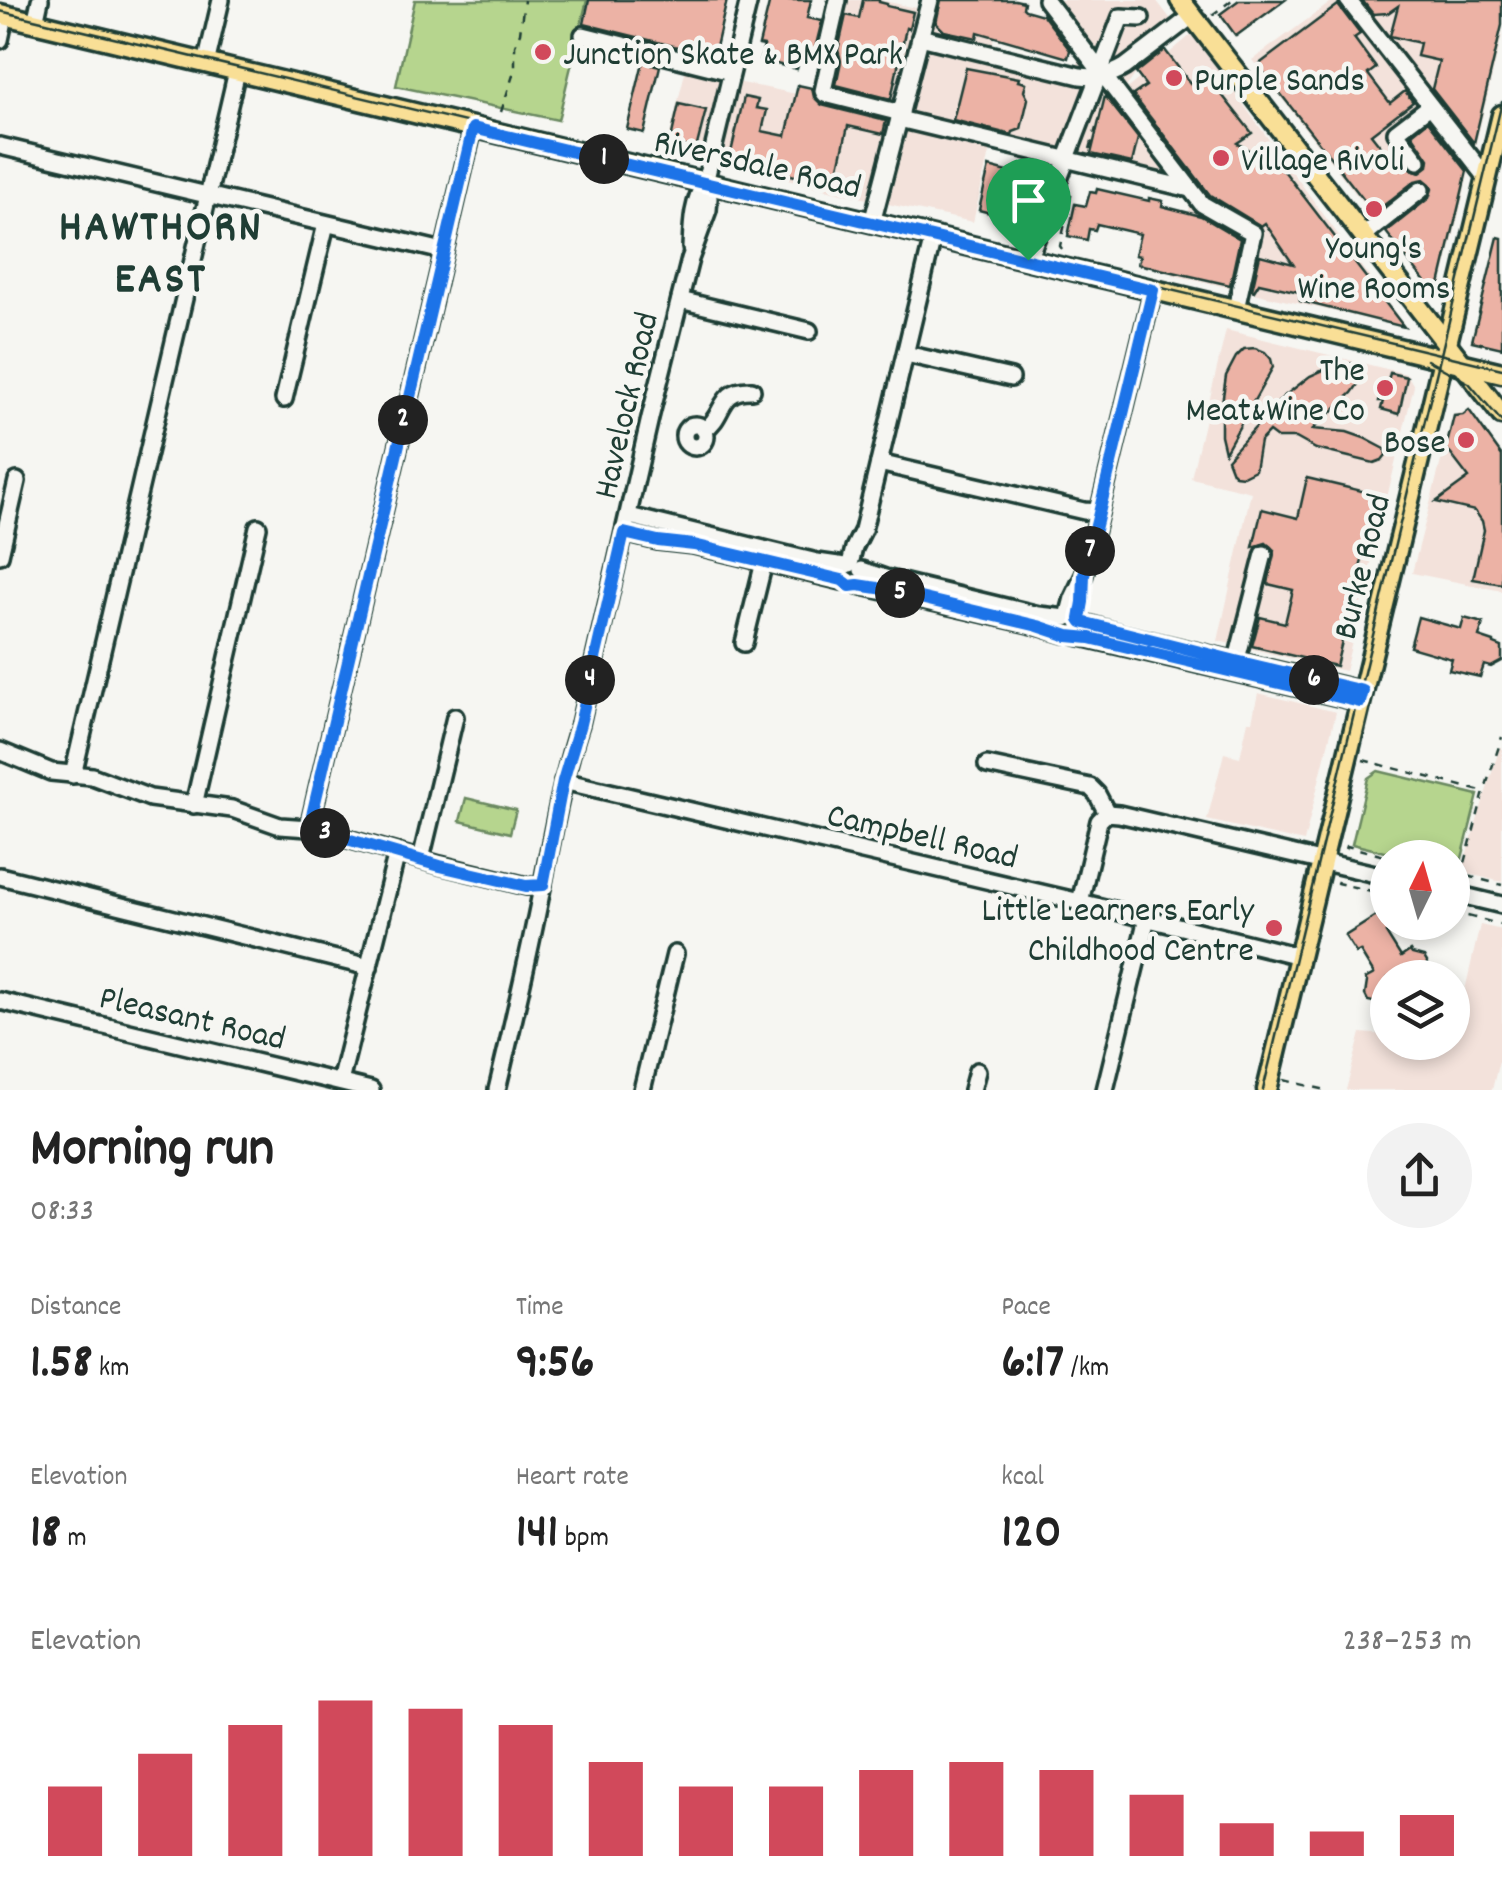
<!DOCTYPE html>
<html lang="en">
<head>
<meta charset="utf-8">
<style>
  :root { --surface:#fff; --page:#f2f2f2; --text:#222; --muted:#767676; --accent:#d1495b }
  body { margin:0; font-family:Dekko,sans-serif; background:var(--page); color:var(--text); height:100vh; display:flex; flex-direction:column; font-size:38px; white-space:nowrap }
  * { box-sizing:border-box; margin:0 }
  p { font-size:32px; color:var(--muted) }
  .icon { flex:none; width:55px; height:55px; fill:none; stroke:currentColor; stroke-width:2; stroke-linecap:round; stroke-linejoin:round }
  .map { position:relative; height:1090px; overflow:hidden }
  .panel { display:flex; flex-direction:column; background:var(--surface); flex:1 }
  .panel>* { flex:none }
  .needle { width:65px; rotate:5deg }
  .fabs { position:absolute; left:1370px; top:840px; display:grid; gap:20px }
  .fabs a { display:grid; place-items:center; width:100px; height:100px; border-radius:50%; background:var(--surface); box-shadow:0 5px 15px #0003; font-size:50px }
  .pin { position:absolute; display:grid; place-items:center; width:85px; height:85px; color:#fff; margin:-102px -42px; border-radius:50% 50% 50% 0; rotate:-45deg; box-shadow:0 0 10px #0007 }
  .pin .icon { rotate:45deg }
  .km { position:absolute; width:50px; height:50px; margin:-25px; border-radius:50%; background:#222; color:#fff; font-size:28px; line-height:50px; text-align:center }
  .round { display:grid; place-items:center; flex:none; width:105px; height:105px; border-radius:52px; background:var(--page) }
  .head { display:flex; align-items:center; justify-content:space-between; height:170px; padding:0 30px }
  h1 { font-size:55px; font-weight:700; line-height:75px }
  .figures { display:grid; grid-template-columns:repeat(3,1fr); gap:15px; height:170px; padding:10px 30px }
  .figures div { display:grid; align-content:center }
  .figures b { font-size:50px; font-weight:700 }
  .figures small { font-size:28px; font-weight:400 }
  .figures p { font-size:28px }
  .chart { height:280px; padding:20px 30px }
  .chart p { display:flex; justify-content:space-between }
  .chart svg { width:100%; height:180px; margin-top:10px; stroke:var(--accent); stroke-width:6 }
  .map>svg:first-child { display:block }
  .built { fill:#f3e2db }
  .green { fill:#b6d58e; stroke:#6a8961; stroke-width:2.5 }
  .building { fill:#ecb2a5; stroke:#1f3d34; stroke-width:2.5 }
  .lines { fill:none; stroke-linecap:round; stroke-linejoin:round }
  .minor-casing { stroke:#1f3d34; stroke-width:22 }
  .major-casing { stroke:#1f3d34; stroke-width:25 }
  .path { stroke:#1f3d34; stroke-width:2.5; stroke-dasharray:8 8; stroke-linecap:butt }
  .minor { stroke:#f6f6f2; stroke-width:15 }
  .major { stroke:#f9df96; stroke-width:18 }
  .tram { stroke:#1f3d34; stroke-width:2.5 }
  .route-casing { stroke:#fff; stroke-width:20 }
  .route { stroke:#1a73e8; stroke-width:12 }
  .poi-dot { fill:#d1495b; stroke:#f6f6f2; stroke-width:4 }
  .labels { text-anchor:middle; stroke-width:9; stroke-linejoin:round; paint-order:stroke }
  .poi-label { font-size:35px; fill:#1f3d34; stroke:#f6f6f2; text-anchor:start }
  .street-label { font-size:35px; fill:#1f3d34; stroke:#f6f6f2 }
  .district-label { font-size:45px; font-weight:bold; letter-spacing:2.5px; fill:#1f3d34; stroke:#f6f6f2 }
</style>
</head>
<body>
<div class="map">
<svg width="1502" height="1090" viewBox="0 0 1502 1090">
  <rect width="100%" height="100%" fill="#f6f6f2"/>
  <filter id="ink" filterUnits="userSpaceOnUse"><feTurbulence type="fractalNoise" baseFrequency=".01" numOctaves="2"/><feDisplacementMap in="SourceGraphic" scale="20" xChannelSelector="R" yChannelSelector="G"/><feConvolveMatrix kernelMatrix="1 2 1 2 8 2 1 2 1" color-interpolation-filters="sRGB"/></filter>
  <g filter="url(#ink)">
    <g class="built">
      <path d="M839,0H879L921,9L923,0H1003L992,46L1078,65L1082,50L1040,0H1156L1173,22L1122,93L1192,34L1404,325L1403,327L1173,275L1190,206L1175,183L992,140L973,222L888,204L666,151L686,68L737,82L816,98Z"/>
      <path d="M1334,0H1502V35L1438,300L1252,60Z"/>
      <path d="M1226,330L1407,374L1414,386L1345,671L1218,641L1251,492L1191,478Z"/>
      <path d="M1469,411L1502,455V591L1412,573L1453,415Z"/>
      <path d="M1258,693L1336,712L1304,842L1207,820L1224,753L1240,757L1248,721H1252Z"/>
      <path d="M1500,747H1502V882L1461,872Z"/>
      <path d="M1480,925L1502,930V1048L1492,1090H1346L1361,1033L1387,1035L1388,1042H1452L1453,1008L1462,1003Z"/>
    </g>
    <g class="green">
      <path d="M415,0H587L558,120L396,86Z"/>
      <path d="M1378,771L1478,795L1459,870L1453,869L1452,858L1406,857L1352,844L1368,778Z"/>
      <path d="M466,798L516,810L510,833L460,821Z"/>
    </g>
    <g class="building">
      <path d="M589,0H727L714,56L584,24Z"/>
      <path d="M770,0H811L807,18L822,21L815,49L816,57L801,54L797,69L760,60L764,46L759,45Z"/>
      <path d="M863,0H879V2L887,4V6L913,12L909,29L906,28L891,99L836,85L841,61L838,50L846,15L859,18Z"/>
      <path d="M941,0H1015L1024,2L1023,8L1025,10L1043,15L1070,50L1068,58L978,32L977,38L944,31L936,23Z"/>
      <path d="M1239,0H1285L1236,36L1220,14Z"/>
      <path d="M1362,0H1502V25L1474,143L1432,89L1439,61L1417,56L1420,43L1390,36L1398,6L1388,13L1373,14Z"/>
      <path d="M1338,5L1360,34L1354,38L1376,68L1368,74L1390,103L1405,91L1413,102L1371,134L1393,162L1400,156L1410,168L1420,172L1428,166L1429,159L1412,134L1428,121L1467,171L1437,297L1386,232L1429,198L1432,189L1430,184L1424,179L1415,181L1374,213L1258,65Z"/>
      <path d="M1165,50L1190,83L1204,72L1252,133L1237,143L1285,172L1404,327L1300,301L1299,292L1259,283L1254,291L1252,290L1260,255L1293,264L1265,223L1261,226L1210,195L1133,95L1146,86L1136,73Z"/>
      <path d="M643,62L660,66L644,133L627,129Z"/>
      <path d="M966,68L1019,78L1018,81L1026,83L1024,91L1028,99L1021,129L1013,132L1012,135L953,120Z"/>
      <path d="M798,85L812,88L814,97L822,105L886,121L883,134L848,126L835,185L729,161L744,97L758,100L756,108L767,110L762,131L786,136Z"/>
      <path d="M1105,96L1138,138L1132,163L1091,154Z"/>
      <path d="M679,104L706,110L696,149L670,143Z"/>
      <path d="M989,167L1030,178L1021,221L979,210Z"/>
      <path d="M1097,189L1149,201V198L1163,201L1162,206L1201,216L1240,239L1230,285L1138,264L1140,256L1135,255L1140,234L1097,224L1095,230L1089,229L1087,240L1068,236L1075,204L1086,206L1090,192L1096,193Z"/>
      <path d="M1498,237L1502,238V348L1472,341Z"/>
      <path d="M1255,348L1265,352L1271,359L1273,367L1225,452L1221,435V410L1226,376L1236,357L1244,349Z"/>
      <path d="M1355,363L1363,368L1361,380L1352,393L1313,429L1347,432L1364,438L1385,449L1386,455L1382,460L1374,463L1316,449L1296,438H1277L1269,432L1260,441L1255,470L1243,476L1235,475L1232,472L1227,459L1282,398L1310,376L1330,367Z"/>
      <path d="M1390,373L1407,377L1399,414L1381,409L1383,401H1379L1382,389H1386Z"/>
      <path d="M1469,410L1502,456V584L1473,579L1484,530L1482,521L1475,511L1436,502L1469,478L1446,448L1454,416L1463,415Z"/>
      <path d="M1307,478L1378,495L1336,666L1252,646L1260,617L1285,623L1293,590L1268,584L1274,550L1266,543L1253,547L1262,509L1298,518Z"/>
      <path d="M1418,617L1461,629L1464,618L1483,623L1479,637L1494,642V644L1502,647V661L1491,667L1484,665L1480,677L1449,670L1452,659L1410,647Z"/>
      <path d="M1378,915L1389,932L1386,933L1401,957L1410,951L1412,954L1424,957L1427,962L1425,978H1388V1005L1368,1001L1365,995L1367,982L1365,979L1374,974L1360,951L1356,953L1345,936Z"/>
    </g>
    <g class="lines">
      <defs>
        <g id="minor">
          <path d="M838,0L826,52L830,59L823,91L825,94L901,113"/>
          <path d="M1046,0L1202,204L1253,233L1236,309"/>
          <path d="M1348,0L1487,178"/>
          <path d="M35,23L40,0"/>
          <path d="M583,35L731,72"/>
          <path d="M920,37L1080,76C1097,78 1110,76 1125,67L1192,16"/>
          <path d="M0,40L5,16"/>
          <path d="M206,64L221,0"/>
          <path d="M899,119L1190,189"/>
          <path d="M0,146L443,251"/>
          <path d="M1418,161L1396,132L1430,106"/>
          <path d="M872,223L930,0"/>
          <path d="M1363,236L1421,190"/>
          <path d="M691,248C692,226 692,202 705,183L749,0"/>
          <path d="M1028,260L1121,17L1141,18"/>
          <path d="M680,300L809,331"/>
          <path d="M906,354L1011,378"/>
          <path d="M284,399L326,224"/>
          <circle cx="695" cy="436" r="11"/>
          <path d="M704,430C726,416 717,389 752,390"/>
          <path d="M879,463L1084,511L1099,512"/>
          <path d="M629,516L817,562L845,566"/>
          <path d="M625,533L658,541L694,545L842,581"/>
          <path d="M0,555L17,481"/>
          <path d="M850,564L854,548L863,530L933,237"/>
          <path d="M862,570L885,578L1039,615L1066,618"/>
          <path d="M858,585L1038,626L1065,634"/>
          <path d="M1068,617L1073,598L1084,575L1153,290"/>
          <path d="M1081,622L1126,635L1363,691"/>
          <path d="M1077,636L1360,702"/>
          <path d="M744,643L766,554"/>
          <path d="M1234,671L1264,554"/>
          <path d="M0,751L51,772L92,776L150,798L232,809L280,826L309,828L440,865L527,886L543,885"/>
          <path d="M987,765L1090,787L1097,794L1107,813"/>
          <path d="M73,775L237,71"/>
          <path d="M563,781L1080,902L1099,821L1107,813L1119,814L1388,877"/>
          <path d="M194,805L258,527"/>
          <path d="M309,828L473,128"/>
          <path d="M421,859L455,717"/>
          <path d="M0,876L369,967"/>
          <path d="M1452,893L1502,905"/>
          <path d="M1080,902L1299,956"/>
          <path d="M0,1001L371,1090"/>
          <path d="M340,1082L397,853"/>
          <path d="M497,1090C513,1023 529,956 542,888C553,833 562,778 580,724L650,418L690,259L708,210L709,198L705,183"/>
          <path d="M642,1090L675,954"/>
          <path d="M972,1090L977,1071"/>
          <path d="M1105,1090L1147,918"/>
        </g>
        <g id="major">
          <path d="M1180,0L1502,415"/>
          <path d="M0,14L1502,373"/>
          <path d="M1267,1090L1502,115"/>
        </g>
      </defs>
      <use href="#minor" class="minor-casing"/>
      <use href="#major" class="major-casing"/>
      <g class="path">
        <path d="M1212,15L1232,0"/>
        <path d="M501,112L515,69V45L520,33L524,0"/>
        <path d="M1090,149L1096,128"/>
        <path d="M1062,249L1060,246L1073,187"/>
        <path d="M1363,760L1481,791"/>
        <path d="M1346,849L1347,846L1392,858"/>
        <path d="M1452,872L1502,885"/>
        <path d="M1461,878L1484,792L1502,737"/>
        <path d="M1338,881L1337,883L1388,895"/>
        <path d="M1452,912L1502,925"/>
        <path d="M1284,1080L1326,1090"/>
      </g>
      <use href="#minor" class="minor"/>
      <use href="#major" class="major"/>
      <g class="tram">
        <path d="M0,11L1502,369"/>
        <path d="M1427,360L1469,383L1502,422"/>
        <path d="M1263,1090L1502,102"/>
      </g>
    </g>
  </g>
  <g class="lines" filter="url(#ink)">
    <defs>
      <path id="route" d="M1028,260L473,128L309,828L440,866L526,886L543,885L563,781L580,724L624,533L658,541L694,545L842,580L850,586L858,585L878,588L1038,626L1068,636L1090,638L1233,672L1236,661L1363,691L1360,702L1233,672L1236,661L1082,622L1080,619L1083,602L1084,575L1153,290L1028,260"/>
    </defs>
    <use href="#route" class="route-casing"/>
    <use href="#route" class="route"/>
  </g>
  <g class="poi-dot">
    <circle cx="543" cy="52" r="10"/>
    <circle cx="1174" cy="78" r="10"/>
    <circle cx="1221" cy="158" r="10"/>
    <circle cx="1374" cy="209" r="10"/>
    <circle cx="1385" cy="388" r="10"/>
    <circle cx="1466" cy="440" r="10"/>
    <circle cx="1274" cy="928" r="10"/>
  </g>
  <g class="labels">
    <g class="poi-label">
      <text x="563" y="64">Junction Skate &amp; BMX Park</text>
      <text x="1194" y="90">Purple Sands</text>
      <text x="1241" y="170">Village Rivoli</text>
      <text x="1374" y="258" text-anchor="middle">Young's<tspan x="1374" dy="40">Wine Rooms</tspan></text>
      <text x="1365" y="380" text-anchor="end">The<tspan x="1365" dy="40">Meat&amp;Wine Co</tspan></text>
      <text x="1446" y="452" text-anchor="end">Bose</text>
      <text x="1254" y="920" text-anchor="end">Little Learners Early<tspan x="1254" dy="40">Childhood Centre</tspan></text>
    </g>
    <g class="street-label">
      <text transform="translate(758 162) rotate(13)" y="12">Riversdale Road</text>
      <text transform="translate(624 405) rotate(-77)" y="12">Havelock Road</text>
      <text transform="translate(1360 566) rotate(-76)" y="12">Burke Road</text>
      <text transform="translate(923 834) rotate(13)" y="12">Campbell Road</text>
      <text transform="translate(193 1016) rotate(13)" y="12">Pleasant Road</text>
    </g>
    <g class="district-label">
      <text x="161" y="239">HAWTHORN<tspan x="161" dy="52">EAST</tspan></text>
    </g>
  </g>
</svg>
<div class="fabs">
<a><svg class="needle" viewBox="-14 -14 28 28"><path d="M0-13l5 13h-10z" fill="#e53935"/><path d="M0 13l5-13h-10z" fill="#767676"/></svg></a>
<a><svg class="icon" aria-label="layers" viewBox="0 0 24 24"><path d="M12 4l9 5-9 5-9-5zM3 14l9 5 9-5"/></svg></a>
</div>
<div class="pin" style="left:1028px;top:260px;background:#1e9e55"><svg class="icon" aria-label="arrive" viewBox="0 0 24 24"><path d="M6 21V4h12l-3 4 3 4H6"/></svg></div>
<b class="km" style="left:604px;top:159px">1</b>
<b class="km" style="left:403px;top:420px">2</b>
<b class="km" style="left:325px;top:833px">3</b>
<b class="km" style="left:590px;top:680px">4</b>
<b class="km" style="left:900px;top:593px">5</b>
<b class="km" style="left:1314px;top:680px">6</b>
<b class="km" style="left:1090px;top:551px">7</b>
</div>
<section class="panel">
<div class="head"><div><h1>Morning run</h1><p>08:33</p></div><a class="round"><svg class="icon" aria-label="share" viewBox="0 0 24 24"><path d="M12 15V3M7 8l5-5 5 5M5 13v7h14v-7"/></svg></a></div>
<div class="figures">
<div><p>Distance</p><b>1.58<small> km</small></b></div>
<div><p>Time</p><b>9:56</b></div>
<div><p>Pace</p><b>6:17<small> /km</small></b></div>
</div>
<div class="figures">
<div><p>Elevation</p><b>18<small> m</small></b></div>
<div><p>Heart rate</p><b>141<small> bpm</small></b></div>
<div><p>kcal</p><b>120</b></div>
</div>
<div class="chart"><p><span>Elevation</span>238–253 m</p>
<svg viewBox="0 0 160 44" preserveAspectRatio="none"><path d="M5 44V27M15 44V19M25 44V12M35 44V6M45 44V8M55 44V12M65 44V21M75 44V27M85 44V27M95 44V23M105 44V21M115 44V23M125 44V29M135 44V36M145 44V38M155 44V34"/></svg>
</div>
</section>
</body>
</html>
